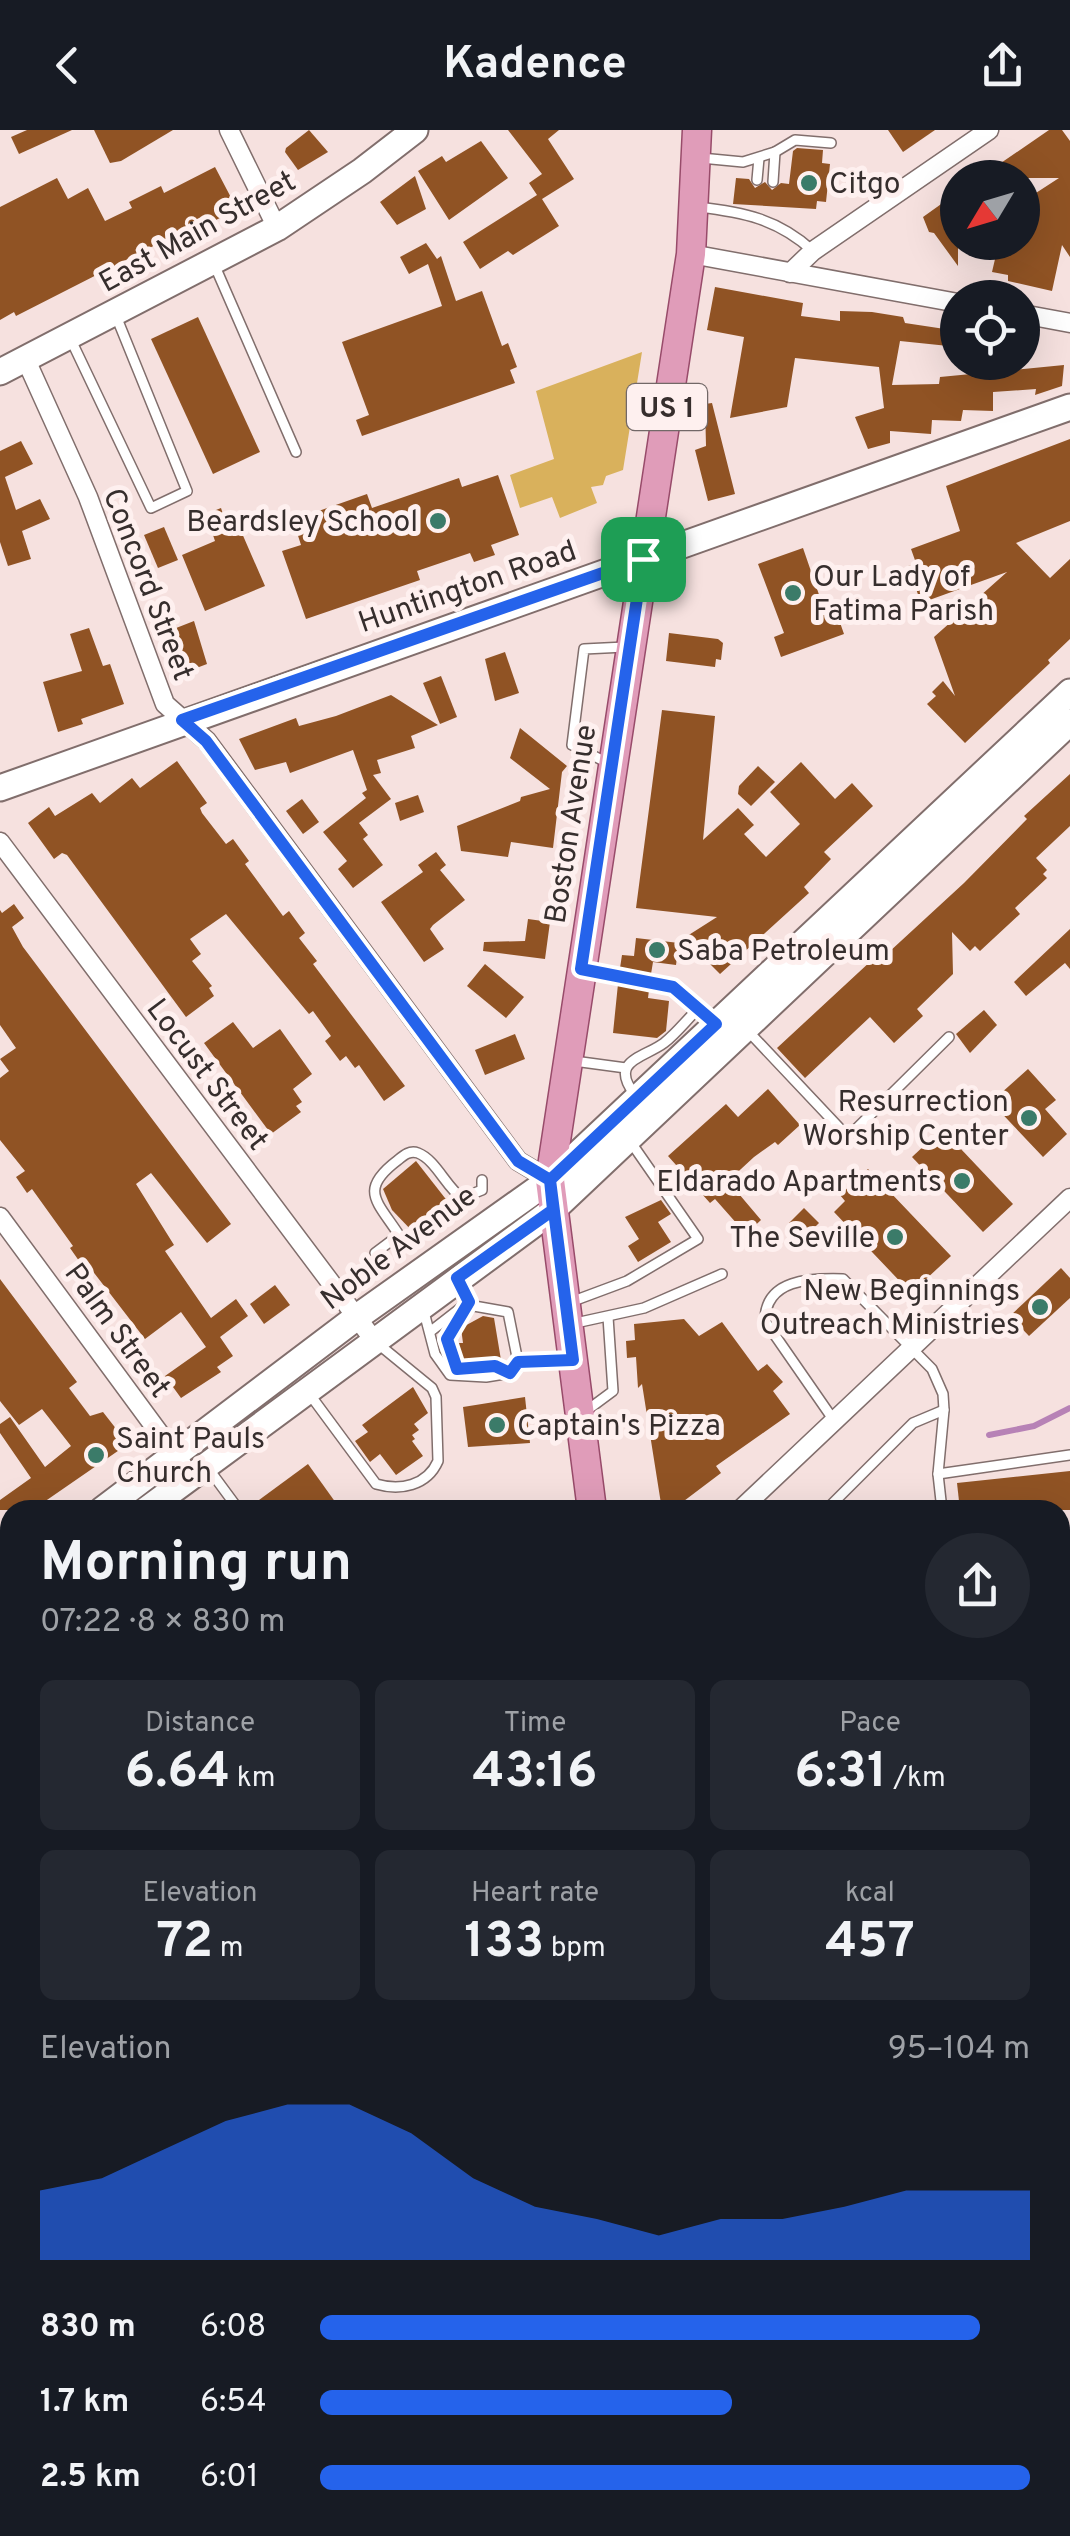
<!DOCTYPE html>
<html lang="en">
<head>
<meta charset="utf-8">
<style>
  :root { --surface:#171b24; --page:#242831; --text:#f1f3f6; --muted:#9ea1a6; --accent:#2563eb }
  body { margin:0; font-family:Overpass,sans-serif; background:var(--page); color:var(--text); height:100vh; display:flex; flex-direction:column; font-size:38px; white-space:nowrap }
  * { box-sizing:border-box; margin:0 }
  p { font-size:32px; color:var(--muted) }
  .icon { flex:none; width:55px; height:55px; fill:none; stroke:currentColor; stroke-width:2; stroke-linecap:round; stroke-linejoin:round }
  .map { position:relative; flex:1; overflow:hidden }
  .details { position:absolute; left:0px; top:1370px; width:1070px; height:1038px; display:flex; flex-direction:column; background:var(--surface); border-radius:30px 30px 0 0; box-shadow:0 10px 40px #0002 }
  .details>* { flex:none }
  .needle { width:65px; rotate:232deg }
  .buttons { position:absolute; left:940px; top:30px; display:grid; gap:20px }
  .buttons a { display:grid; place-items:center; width:100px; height:100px; border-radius:50%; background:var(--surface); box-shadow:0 10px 40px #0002; font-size:50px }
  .pin { position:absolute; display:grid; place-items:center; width:85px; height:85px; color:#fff; margin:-42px; border-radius:20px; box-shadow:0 5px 15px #0006 }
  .round { display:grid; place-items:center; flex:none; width:105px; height:105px; border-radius:52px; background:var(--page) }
  .overview { display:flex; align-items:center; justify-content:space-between; height:170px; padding:0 40px }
  h1 { font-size:55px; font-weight:700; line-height:75px }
  .stats { display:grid; grid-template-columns:repeat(3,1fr); gap:15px; height:170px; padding:10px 40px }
  .stats div { display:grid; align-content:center; border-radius:15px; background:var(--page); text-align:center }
  .stats b { font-size:50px; font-weight:700 }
  .stats small { font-size:28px; font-weight:400 }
  .stats p { font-size:28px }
  .chart { height:280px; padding:20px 40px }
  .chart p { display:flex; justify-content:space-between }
  .chart svg { width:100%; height:180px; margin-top:10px; fill:var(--accent); opacity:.7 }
  ul { padding:0 40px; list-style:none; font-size:32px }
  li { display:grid; grid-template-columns:160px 120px 1fr; align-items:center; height:75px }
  li i { height:25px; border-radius:12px; background:var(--accent) }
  header { display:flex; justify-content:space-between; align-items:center; height:130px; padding:0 40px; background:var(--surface); font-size:45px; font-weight:700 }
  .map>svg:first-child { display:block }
  .green { fill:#d9b15c }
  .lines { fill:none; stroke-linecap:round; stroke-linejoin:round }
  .stream { stroke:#b782b6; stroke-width:6 }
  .river { stroke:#eea6f0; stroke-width:35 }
  .building { fill:#905324 }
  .service-casing { stroke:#816e6c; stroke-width:12 }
  .minor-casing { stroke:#816e6c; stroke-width:21 }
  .secondary-casing { stroke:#816e6c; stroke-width:29 }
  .primary-casing { stroke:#984b6a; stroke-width:31 }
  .service { stroke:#fff; stroke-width:9 }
  .minor { stroke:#fff; stroke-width:18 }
  .secondary { stroke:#fff; stroke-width:25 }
  .primary { stroke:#e09cb9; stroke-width:28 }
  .route-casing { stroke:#fff; stroke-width:20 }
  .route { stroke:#2563eb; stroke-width:12 }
  .poi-dot { fill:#3b7b69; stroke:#fef0ef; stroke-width:4 }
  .labels { text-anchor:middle; stroke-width:10; stroke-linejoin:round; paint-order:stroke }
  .shield { fill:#fef0ef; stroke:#726867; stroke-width:2.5 }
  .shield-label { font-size:28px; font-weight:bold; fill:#362e2d }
  .poi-label { font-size:30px; fill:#362e2d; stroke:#fef0ef; text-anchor:start }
  .street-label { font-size:30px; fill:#362e2d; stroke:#fef0ef }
</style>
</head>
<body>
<header><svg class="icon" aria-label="back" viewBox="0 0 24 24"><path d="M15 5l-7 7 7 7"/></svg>Kadence<svg class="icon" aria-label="share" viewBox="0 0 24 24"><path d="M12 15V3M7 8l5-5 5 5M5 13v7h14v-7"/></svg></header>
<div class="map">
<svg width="1070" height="2406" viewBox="0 0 1070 2406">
  <rect width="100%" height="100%" fill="#f6e1df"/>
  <path class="green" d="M642,222L623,340L606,346L603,355L591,357L597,373L560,388L552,367L520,378L510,345L554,329L536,261Z"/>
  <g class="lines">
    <path class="stream" d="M989,1305L1034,1296L1070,1278"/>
    <path class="river" d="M882,2406L885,2398"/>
  </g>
  <g class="building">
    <path d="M27,0H72L19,24L11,7Z"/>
    <path d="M94,0H173L121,31L110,33Z"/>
    <path d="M309,0L328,22L298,40L285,22L286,18Z"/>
    <path d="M508,0H559L548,9L574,49L542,69L559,96L513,125L508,121L480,139L463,112L537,65L529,53L542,44Z"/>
    <path d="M888,0H935L903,22Z"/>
    <path d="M1049,0H1062L1070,11V127L1062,115L1052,161L1008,151V145L992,142L999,112H1022V72L1059,48H979Z"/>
    <path d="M481,11L508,48L449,90L418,41L442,26L446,32Z"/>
    <path d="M797,18L823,20L822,33L830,34L826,72L817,71L816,79L733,74L736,48L749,49L755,58L765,52L772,60L781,53L789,54L793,21Z"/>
    <path d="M215,37L237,79L178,110L175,105L16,186L14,182L0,190V77L57,48L68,69L88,58L105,91L132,78L129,72L161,56L164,63Z"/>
    <path d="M415,46L426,79L397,95L380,72Z"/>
    <path d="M944,72L958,92V136L934,103L929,102L923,87Z"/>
    <path d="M426,113L437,129L441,126L456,171L482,161L502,216L508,213L517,237L510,240L515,253L362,306L356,290L369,285L342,212L442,176L428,134L409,144L400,127Z"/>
    <path d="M715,157L803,173L801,186L840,191V181L872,182L903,187L905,193L958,201V217L900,211L892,255L939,254L940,247L1064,235L1062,256L1035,265L1036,259L993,262V281L963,280L961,291L932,290L931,304L890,301V313L868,319L855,287L884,278L879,237L795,228L787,277L730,288L744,207L707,200Z"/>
    <path d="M198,187L260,322L213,344L151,209Z"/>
    <path d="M712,273L735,364L708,371L695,320L706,316L705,274Z"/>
    <path d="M1070,309V391L1016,413L1050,448L1070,429V509L1048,530L1050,533L965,613L927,574L936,566L932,562L943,551L955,566L934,507L1007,442L921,473L908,436L916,433L911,419L960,401L946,356Z"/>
    <path d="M21,311L33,334L5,347L16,380L40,369L50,389L22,401L31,429L8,436L0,412V321Z"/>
    <path d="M498,345L519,405L491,415L495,425L474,432L470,423L417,441L420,450L306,489L282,421L301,415L293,390L367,364L372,378L459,348L462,357Z"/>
    <path d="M221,378L230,406L241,401L265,456L205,481L182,425L215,411L206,384Z"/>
    <path d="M164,397L178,430L158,438L144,405Z"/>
    <path d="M803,418L827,488L837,484L844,504L781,527L774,507L784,503L758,434Z"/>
    <path d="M194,491L207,534L186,542L169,513L175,511L171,500Z"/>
    <path d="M89,498L103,536L110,534L124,574L81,589L83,594L58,602L43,552L82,541L70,504Z"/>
    <path d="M669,503L718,509L723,513L721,530L716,529L715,537L666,531Z"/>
    <path d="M505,522L519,563L495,571L485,529Z"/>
    <path d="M441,546L457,587L440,594L423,553Z"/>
    <path d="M391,565L438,595L411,606L415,618L377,630L381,643L373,645L391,669L359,693L368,705L363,709L383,735L353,758L338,739L347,731L323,702L366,668L362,663L367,660L353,620L290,643L286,632L255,640L239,609L296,588L299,596L336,586Z"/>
    <path d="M662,580L715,586L703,710L738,678L754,695L744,704L766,727L800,694L770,662L801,632L835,669L852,653L873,676L824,722L831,729L804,757L809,763L720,844L684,808L717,787L636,778Z"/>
    <path d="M520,598L567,636L562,642L553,718L511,712L508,727L461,721L457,696L520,671L521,667L550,659L510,628Z"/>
    <path d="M177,631L207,673L200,678L202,683L226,714L233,709L249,731L245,734L283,786L289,781L305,803L299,808L317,831L313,834L405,956L384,971L359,935L355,938L346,926L340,931L325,911L331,906L313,881L309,884L226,784L190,809L201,824L192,831L212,856L209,858L214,866L186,887L67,725L62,723L54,729L28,693L49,677L55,686L92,663L100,673L132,648L140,658Z"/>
    <path d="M758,636L775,652L751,676L738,664L739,656Z"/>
    <path d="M1070,644V696L1036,728L1047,740L1043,744L1047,748L1015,778L1020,784L980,821L975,816L970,821L952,802L953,844L917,879L923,886L894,913L870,887L805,948L777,918L872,830L876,834L964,753L1027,689L1024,686Z"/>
    <path d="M418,665L424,682L400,691L395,673Z"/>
    <path d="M302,669L319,692L303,704L286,681Z"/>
    <path d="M436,722L446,735L440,740L465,770L433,795L430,799L444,819L424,832L381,772L423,742L418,735Z"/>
    <path d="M14,774L24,788L12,797L23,817L231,1094L207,1113L151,1043L136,1054L174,1115L165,1121L211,1188L236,1169L248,1186L220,1207L233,1226L217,1237L221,1242L181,1268L165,1246L206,1217L181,1182L145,1209L88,1135L84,1138L70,1118L73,1116L32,1059L27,1063L16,1047L25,1041L0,1010V948L9,941L0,929L16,918L0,895V780L2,783Z"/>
    <path d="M528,789L550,792L545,829L483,821L484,812L525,811Z"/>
    <path d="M1070,799V839L1065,833L1026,866L1014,852Z"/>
    <path d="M636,808L679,813L676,835L653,832L651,844L620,838L622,825L634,826Z"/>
    <path d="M485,834L524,867L506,888L467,856Z"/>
    <path d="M618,854L649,860L648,868L669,871L666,901L657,908L613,903Z"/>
    <path d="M984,880L997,895L970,923L956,904Z"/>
    <path d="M233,892L253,918L280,899L312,944L293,959L302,972L296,976L301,982L271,1004L204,913Z"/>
    <path d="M515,904L525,929L485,945L475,920Z"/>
    <path d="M1028,939L1056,970L1045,979L1067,1004L1043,1027L991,972Z"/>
    <path d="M768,959L800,995L778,1015L775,1012L754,1027L728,1051L761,1090L746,1104L715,1069L710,1073L668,1026L726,974L738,987Z"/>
    <path d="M942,999L1013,1074L983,1102L912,1027Z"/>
    <path d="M416,1031L452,1077L415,1104L392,1080L383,1059Z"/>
    <path d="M868,1039L951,1126L911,1163L834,1082L845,1071L840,1065Z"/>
    <path d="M661,1070L671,1084L658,1092L671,1112L638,1132L628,1116L639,1109L625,1087Z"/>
    <path d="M804,1078L819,1093L804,1108L789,1093Z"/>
    <path d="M1061,1138L1070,1148V1168L1029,1206L1010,1186Z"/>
    <path d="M0,1149L77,1252L69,1258L90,1286L103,1282L128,1314L44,1372L50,1380H0V1370L31,1348L0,1303V1294L10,1287L45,1337L71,1316L42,1279L19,1295L0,1271Z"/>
    <path d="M275,1155L290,1175L264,1194L250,1174Z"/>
    <path d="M483,1186L494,1188L501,1230L459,1229L456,1213H463L461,1198Z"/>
    <path d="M684,1189L699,1206L722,1192L758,1241L767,1234L783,1252L773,1261L790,1284L716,1336L721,1343L672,1380H662L642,1254L638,1258L636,1227L627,1228L626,1211L635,1210L634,1194Z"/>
    <path d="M413,1257L428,1283L414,1294L419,1300L412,1305L415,1309L412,1311L423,1326L396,1345L380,1324L370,1332L355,1311L368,1302L362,1295Z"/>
    <path d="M525,1267L530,1313L468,1317L463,1277Z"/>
    <path d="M308,1334L341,1380H266L259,1370Z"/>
    <path d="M1070,1341V1380H960L957,1353Z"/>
  </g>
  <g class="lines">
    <defs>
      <g id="service">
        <path d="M701,28L743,32L775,22L795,10L831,13"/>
        <path d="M757,50L759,28"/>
        <path d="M773,52L775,22"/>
        <path d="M698,77C743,82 778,89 813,121"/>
        <path d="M214,134L296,322"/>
        <path d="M71,210L151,378L187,361L116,186"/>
        <path d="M610,634L572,615L584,519L625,517"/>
        <path d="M585,839L673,857L714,892"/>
        <path d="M748,901L848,1007L949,907"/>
        <path d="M574,931L626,938"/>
        <path d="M635,965C608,930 644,928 664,913C677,903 688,888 700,877"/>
        <path d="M375,1123L399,1105C377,1071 358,1060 398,1030C404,1025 410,1020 418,1023C436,1030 446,1057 462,1068L482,1060V1050"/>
        <path d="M568,1173L627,1151L698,1109L630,1011"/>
        <path d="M464,1176L463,1185C445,1199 446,1214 452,1235C471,1246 487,1232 511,1243"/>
        <path d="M424,1182L435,1224L450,1245L486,1247L511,1243L518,1232L508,1182L474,1176L459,1153"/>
        <path d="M571,1194L644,1178L722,1144"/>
        <path d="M431,1201L467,1173"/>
        <path d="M518,1232L570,1230"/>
        <path d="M308,1262L376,1354C400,1361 427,1356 438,1331L436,1267L432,1258L377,1213"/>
        <path d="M586,1281L613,1261L608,1187"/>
        <path d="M835,1292L765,1191C765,1149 810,1148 843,1149L932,1239L943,1264L944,1280"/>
        <path d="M208,1338L239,1380"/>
        <path d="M938,1344L1070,1325"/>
        <path d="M826,1380L913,1293L944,1280L938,1344L942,1380"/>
        <path d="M0,1576L10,1590"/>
        <path d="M0,1742L10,1735"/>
        <path d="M1060,2134L1070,2124"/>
        <path d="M1060,2184L1070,2186"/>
        <path d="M371,2398L374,2406"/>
        <path d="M602,2406L603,2398"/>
        <path d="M970,2406L972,2398"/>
      </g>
      <g id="minor">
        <path d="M229,0L277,98"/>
        <path d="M691,124L958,173"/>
        <path d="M790,143L813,121L989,0"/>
        <path d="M1022,184L1070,193"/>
        <path d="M26,230L88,367L165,574L207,611L518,1031L550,1050"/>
        <path d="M0,712L373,1209"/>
        <path d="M0,1087L182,1334"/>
        <path d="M740,1380L1070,1068"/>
        <path d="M0,2161L10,2185"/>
        <path d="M97,2398L100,2406"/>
      </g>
      <g id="secondary">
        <path d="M0,242L277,98L362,41L415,0"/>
        <path d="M0,658L1070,277"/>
        <path d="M102,1380L357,1187L550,1050L1070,562"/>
        <path d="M146,1380L553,1080L1070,592"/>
        <path d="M0,1454L10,1447"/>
        <path d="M0,1488L10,1481"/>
      </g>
      <g id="primary">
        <path d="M592,1380L550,1050L691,124L697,0"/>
        <path d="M723,2398L724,2406"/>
        <path d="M757,2398L764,2406"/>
        <path d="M651,2406V2398"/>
      </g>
    </defs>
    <use href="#service" class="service-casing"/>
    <use href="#minor" class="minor-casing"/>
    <use href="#secondary" class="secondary-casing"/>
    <use href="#primary" class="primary-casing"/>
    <use href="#service" class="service"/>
    <use href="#minor" class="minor"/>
    <use href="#secondary" class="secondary"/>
    <use href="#primary" class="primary"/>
  </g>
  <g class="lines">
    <defs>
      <path id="route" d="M643,429L182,590L206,611L518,1031L550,1050L553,1080L457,1148L469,1172L447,1209L457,1239L495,1236L510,1243L518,1232L573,1230L550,1050L716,894L673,857L581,839L643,429"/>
    </defs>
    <use href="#route" class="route-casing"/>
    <use href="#route" class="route"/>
  </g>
  <g class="poi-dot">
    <circle cx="809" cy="53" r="10"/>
    <circle cx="438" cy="391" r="10"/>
    <circle cx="793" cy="463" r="10"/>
    <circle cx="657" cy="820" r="10"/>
    <circle cx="1029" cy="988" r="10"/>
    <circle cx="962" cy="1051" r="10"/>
    <circle cx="895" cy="1107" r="10"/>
    <circle cx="1040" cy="1177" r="10"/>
    <circle cx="497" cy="1295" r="10"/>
    <circle cx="96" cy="1325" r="10"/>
  </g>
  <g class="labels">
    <rect class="shield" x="627" y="254" width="80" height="46" rx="8"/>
    <g class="shield-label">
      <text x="667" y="287">US 1</text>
    </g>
    <g class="poi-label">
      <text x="829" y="63">Citgo</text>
      <text x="418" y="401" text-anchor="end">Beardsley School</text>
      <text x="813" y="456">Our Lady of<tspan x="813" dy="34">Fatima Parish</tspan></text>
      <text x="677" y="830">Saba Petroleum</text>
      <text x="1009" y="981" text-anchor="end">Resurrection<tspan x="1009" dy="34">Worship Center</tspan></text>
      <text x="942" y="1061" text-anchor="end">Eldarado Apartments</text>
      <text x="875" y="1117" text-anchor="end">The Seville</text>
      <text x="1020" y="1170" text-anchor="end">New Beginnings<tspan x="1020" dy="34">Outreach Ministries</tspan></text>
      <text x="517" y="1305">Captain's Pizza</text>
      <text x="116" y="1318">Saint Pauls<tspan x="116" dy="34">Church</tspan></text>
    </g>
    <g class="street-label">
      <text transform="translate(197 101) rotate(-29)" y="10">East Main Street</text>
      <text transform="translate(149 454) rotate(69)" y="10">Concord Street</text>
      <text transform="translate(467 456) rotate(-19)" y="10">Huntington Road</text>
      <text transform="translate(570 694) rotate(-81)" y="10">Boston Avenue</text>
      <text transform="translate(208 944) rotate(53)" y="10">Locust Street</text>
      <text transform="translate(398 1117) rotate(-37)" y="10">Noble Avenue</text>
      <text transform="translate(118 1200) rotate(54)" y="10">Palm Street</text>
    </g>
  </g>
</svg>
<div class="buttons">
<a><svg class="needle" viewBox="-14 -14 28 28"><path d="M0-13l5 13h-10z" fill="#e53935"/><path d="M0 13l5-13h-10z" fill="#9ea1a6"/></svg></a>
<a><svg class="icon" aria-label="locate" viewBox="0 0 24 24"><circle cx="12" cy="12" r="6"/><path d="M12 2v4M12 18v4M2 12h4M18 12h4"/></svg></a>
</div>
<div class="pin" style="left:643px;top:429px;background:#1e9e55"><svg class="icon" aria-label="arrive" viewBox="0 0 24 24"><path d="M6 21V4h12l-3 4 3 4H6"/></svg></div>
<section class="details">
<div class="overview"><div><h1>Morning run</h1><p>07:22 · 8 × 830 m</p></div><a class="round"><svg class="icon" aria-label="share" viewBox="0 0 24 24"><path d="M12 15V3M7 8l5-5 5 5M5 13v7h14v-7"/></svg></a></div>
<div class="stats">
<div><p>Distance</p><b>6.64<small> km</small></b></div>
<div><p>Time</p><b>43:16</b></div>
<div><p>Pace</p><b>6:31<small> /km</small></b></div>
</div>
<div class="stats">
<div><p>Elevation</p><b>72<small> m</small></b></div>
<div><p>Heart rate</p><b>133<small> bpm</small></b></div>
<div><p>kcal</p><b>457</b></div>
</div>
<div class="chart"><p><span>Elevation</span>95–104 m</p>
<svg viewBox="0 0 160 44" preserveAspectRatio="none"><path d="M0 44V27L10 24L20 17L30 10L40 6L50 6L60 13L70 24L80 31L90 34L100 38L110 34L120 34L130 31L140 27L150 27L160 27V44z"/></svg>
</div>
<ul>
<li><b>830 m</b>6:08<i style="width:93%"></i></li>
<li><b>1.7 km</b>6:54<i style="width:58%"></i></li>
<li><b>2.5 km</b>6:01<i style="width:100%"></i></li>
</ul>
</section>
</div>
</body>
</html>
